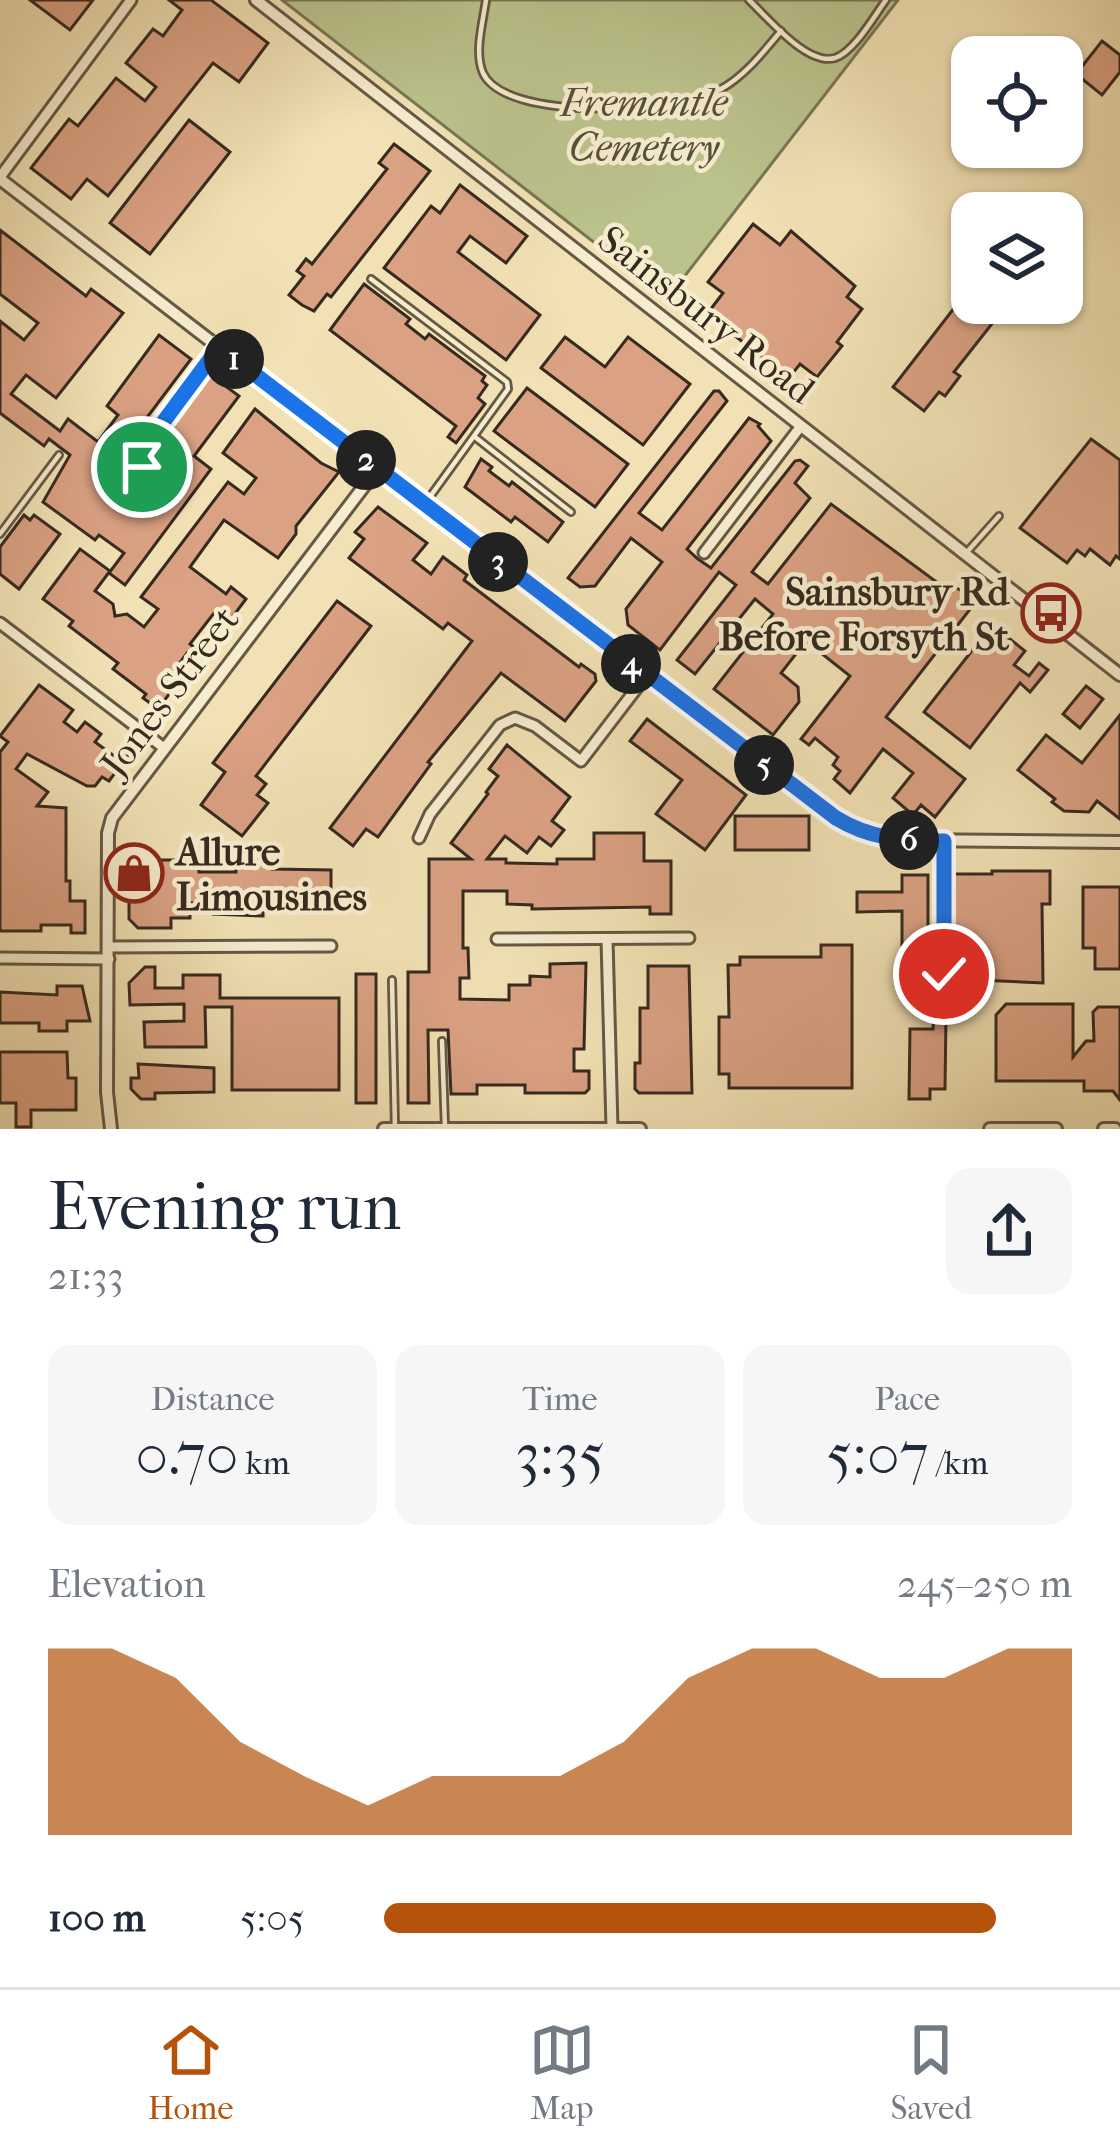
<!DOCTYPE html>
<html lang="en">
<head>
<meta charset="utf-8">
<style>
  :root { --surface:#fff; --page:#f6f6f7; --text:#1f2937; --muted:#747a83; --line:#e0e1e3; --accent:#b45309 }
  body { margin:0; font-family:"IM FELL French Canon",serif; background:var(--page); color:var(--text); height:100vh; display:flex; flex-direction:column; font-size:45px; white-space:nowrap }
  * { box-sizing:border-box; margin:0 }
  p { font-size:39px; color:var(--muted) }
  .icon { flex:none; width:66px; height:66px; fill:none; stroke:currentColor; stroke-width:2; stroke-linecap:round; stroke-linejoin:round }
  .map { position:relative; height:1129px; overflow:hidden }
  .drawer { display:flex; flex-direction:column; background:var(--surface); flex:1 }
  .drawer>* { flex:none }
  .controls { position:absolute; left:951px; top:36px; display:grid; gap:24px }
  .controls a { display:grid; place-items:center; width:132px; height:132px; border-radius:24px; background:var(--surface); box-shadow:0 3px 9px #0004; font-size:60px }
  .pin { position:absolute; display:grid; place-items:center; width:102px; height:102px; color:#fff; margin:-51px; border:6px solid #fff; border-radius:50%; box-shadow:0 3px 12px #0007 }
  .km { position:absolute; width:60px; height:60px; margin:-30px; border-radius:50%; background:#222; color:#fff; font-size:33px; line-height:60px; text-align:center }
  .round { display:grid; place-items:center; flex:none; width:126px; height:126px; border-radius:24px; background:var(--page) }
  .headline { display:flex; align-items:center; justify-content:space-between; height:204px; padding:0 48px }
  h1 { font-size:66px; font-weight:600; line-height:90px }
  .metrics { display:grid; grid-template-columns:repeat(3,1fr); gap:18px; height:204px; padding:12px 48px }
  .metrics div { display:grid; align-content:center; border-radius:24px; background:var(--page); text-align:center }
  .metrics b { font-size:60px; font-weight:600 }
  .metrics small { font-size:33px; font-weight:400 }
  .metrics p { font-size:33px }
  .chart { height:336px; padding:24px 48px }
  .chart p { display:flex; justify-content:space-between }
  .chart svg { width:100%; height:216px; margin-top:12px; fill:var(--accent); opacity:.7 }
  ul { padding:0 48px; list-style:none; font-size:39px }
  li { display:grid; grid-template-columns:192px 144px 1fr; align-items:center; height:90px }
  li i { height:30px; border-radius:15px; background:var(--accent) }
  .dock { display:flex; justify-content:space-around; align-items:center; height:168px; border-top:3px solid var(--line); background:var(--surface); font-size:33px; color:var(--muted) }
  .dock a { display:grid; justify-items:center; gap:6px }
  .dock .selected { color:var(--accent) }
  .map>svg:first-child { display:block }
  .green { fill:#bbc28c; stroke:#787656; stroke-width:3 }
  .building { fill:#daa183; stroke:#362a1f; stroke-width:3 }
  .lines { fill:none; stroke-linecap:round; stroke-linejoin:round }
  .service-casing { stroke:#655844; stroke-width:10 }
  .minor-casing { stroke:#655844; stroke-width:15 }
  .tertiary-casing { stroke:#655844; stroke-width:16 }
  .service { stroke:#f6ecce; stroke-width:4.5 }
  .minor { stroke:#f6ecce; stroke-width:9 }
  .tertiary { stroke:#f6ecce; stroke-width:10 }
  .route-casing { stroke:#fff; stroke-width:24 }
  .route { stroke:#1a73e8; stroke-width:15 }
  .labels { text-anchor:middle; stroke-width:9; stroke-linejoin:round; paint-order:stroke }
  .park-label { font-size:39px; font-style:italic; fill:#57503a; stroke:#f6ecce }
  .street-label { font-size:39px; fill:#362a1f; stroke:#f6ecce }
  .poi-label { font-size:39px; font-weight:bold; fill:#362a1f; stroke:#f6ecce; text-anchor:end }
</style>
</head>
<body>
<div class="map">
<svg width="1120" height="1129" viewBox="0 0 1120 1129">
  <rect width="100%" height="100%" fill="#f1e1b4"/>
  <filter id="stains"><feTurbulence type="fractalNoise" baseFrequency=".00167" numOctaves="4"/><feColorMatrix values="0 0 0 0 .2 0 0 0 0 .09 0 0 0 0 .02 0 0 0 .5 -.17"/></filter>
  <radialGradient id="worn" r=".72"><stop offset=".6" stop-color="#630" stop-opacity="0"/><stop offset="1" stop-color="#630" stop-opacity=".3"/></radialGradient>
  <path class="green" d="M282,0H898L667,299Z"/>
  <g class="building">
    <path d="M30,0H93L70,30Z"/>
    <path d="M169,0H211L268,43L239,82L213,63L108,196L87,179L71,199L31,168L69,119L78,126L116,78L145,101L156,87L126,63L153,29L163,36L182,10Z"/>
    <path d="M1102,41L1120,55V72L1102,95L1076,74Z"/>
    <path d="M189,120L230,152L150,254L110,223Z"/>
    <path d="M394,144L430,171L331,297L327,294L314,311L302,305L289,295L304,276L297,271L306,259L312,264L387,169L379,163Z"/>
    <path d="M460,185L527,236L506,263L470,236L458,252L540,315L506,360L384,268L431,206L440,213Z"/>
    <path d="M753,224L780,245L791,231L855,286L847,297L862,309L837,342L842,346L817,377L800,364L789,378L707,314L723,293L708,282Z"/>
    <path d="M0,230L86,296L91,289L123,313L56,398L26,375L11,394L60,431L68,419L98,442L118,415L107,406L159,335L191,359L118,456L148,480L155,481L159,474L145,458L208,373L239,396L194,456L211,469L125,585L109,573L124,553L99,535L95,540L43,502L70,455L49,439L44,446L0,413V321L24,340L38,323L0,294Z"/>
    <path d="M364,284L410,319L406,324L425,339L429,334L485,376L482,381L487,385L478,398L485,404L456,443L448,437L456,426L330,330Z"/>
    <path d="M972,285V303H991L1002,311L954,372L960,376L945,396L939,392L924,411L893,387Z"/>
    <path d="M565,337L605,367L628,337L690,384L643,445L541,368Z"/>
    <path d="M527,388L628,464L595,507L494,431Z"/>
    <path d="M714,391H719L727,401L639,513L662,530L749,418L760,424L758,426L771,441L687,549L698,559L711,568L795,461L800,460L808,466L795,483L810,498L752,572L768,584L831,504L950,592L954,587L978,599L886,717L965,779L935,817L921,805L913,815L893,798L913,773L883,749L850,793L834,779L840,771L833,765L838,757L815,738L809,745L801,739L850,676L806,641L781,673L798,687L799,702L773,735L714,689L773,614L755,599L695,674L677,660L736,585L719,572L660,650L628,625L626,609L662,562L631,538L595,586L580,587L568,578Z"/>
    <path d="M255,409L321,463L339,472L296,526V534L278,558L224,520L190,567L226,594L231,587L246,599L228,623L214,613L190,644L196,649L191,656L187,653L173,672L177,675L172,681L176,685L158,709L143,698L146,694L113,669L118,663L69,626L73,621L43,599L80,549L110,571L95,591L113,604L115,616L127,614L144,627L158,609L141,597L228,482L244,494L256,478L223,453Z"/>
    <path d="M1091,439L1120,460V559L1116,556L1110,565L1090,549L1085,556L1077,550L1067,563L1020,528Z"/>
    <path d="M481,459L492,467L489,471L509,486L512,482L563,522L548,542L515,517L511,522L465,487Z"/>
    <path d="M378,507L427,543L413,560L431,574L443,557L467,575L464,580L579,667L581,664L595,674L596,681L565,721L501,673L428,762L431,764L378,837L366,829L353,846L330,828L472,641L448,623L443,629L349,558L364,539L355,532Z"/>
    <path d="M24,515L30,520L34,515L60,534L19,589L0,574V547Z"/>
    <path d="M337,601L371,626L256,776L266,784L257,795L268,803L242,836L201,805L225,772L213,763Z"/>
    <path d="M1001,632L1025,651L1014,665L1029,676L1039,663L1048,670L1030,692L1020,683L970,748L924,712L974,648L979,651L985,642L990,646Z"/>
    <path d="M39,685L73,710L64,722L77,732L85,722L101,734L95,742L114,756L120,747L129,754L109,781L102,777L95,786H87L27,754L16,769L48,792L37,806L66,808V881H70V901H85V933H71V925H41V931H0V752L8,742L0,736Z"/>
    <path d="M1086,686L1103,699L1080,728L1063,714Z"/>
    <path d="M1120,715V819L1097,801L1089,812L1064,811L1052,802L1055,799L1018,770L1046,735L1082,763Z"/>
    <path d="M647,719L746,795L705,850L656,814L682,780L630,741Z"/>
    <path d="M507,745L570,797L552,821L564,830L551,846L539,837L527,853L505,836L487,859H506V863L557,864V859H594V833H644V861H671V914H650V907L532,909V905L507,904V891H463V948H468L469,978H460V999L509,1000V985H530V976L550,977V964L586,963L584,1049H574V1071H589V1089L585,1093H525V1085H477V1094H451L448,1030H428L429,1103H408V972H429V859H471L451,843L488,794L486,792L498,776L489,769Z"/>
    <rect x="735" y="816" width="74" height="34"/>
    <path d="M139,860H199V872H236V860H272V869L331,870V896H325V907L320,908L263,911V916L213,914V902L190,903V918H171V928H138L129,919V888H140Z"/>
    <path d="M992,871H1050V904H1042L1043,983L979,980L977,996H960V1015H946L945,1089H930V1099H909L910,1029H933L935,987H953L952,874H992Z"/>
    <path d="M902,875H928V979L902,978V911L857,912V892H902Z"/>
    <path d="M1083,887H1120V969H1095V948H1083Z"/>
    <path d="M821,945H852V1088H729V1074H719V1017H729L728,965H740V957H821Z"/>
    <path d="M648,966H689L692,1093H639L635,1089V1063H640V1008H648Z"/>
    <path d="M145,967H155V988H183V975H220V998H339V1090H232V1007H205L206,1047H145L144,1022L184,1021V1004L130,1005L129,983Z"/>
    <rect x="356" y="974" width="20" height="129"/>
    <path d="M57,986H82L90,1021H67V1031H39V1023H0V992L57,995Z"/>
    <path d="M1006,1004H1073V1057L1086,1041H1094L1093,1012L1098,1007H1120V1100L1113,1091H1084V1081H996V1015Z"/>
    <path d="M0,1052H67L68,1078H76V1110H31V1127H16V1103H0Z"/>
    <path d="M138,1064L214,1068V1092L155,1093V1099H141L131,1089V1078H139Z"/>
  </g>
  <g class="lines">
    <defs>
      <g id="service">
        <path d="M486,0C483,22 474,52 483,73C506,123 680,112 721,89C745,76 764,51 781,31"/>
        <path d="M749,0C767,17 807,66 835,58C855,51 874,16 886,0"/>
        <path d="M371,279L507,382L508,389L424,505"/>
        <path d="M475,437L571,512"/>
        <path d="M152,475L139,464L138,456L219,347"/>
        <path d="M0,534L59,455"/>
        <path d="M967,552L999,516"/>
        <path d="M944,841V974"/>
        <path d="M392,980L395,1129"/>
        <path d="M442,1041L445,1128"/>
      </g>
      <g id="minor">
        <path d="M0,177L131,0"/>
        <path d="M704,553L801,426"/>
        <path d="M0,623L164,748"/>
        <path d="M419,838L430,814L500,725L515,718L535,726L581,761L646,676"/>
        <path d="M497,939L689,938"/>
        <path d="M607,939L612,1128"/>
        <path d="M109,947L331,946"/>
        <path d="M0,958L109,959"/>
      </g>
      <g id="tertiary">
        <path d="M256,0L1120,675"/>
        <path d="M0,179L646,676L856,830L900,840L1120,842"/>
        <path d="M111,1129L107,1092L108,833L112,818L377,469"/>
        <path d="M384,1129H640"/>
        <path d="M990,1129H1056"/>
        <path d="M1104,1129H1115"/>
      </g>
    </defs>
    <use href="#service" class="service-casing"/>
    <use href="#minor" class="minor-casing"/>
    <use href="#tertiary" class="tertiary-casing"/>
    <use href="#service" class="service"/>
    <use href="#minor" class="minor"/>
    <use href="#tertiary" class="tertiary"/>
  </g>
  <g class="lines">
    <defs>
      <path id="route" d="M142,467L138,456L219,347L836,818C872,840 903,840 944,841V974"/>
    </defs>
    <use href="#route" class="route-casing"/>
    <use href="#route" class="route"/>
  </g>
  <defs>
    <symbol id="bus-ring" viewBox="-11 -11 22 22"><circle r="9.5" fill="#f6ecce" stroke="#8f2418" stroke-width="1.5"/><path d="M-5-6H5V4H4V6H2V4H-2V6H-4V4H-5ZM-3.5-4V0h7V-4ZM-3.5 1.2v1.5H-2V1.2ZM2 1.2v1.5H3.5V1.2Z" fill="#8f2418"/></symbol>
    <symbol id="shop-ring" viewBox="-11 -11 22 22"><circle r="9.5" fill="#f6ecce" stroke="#8f2418" stroke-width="1.5"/><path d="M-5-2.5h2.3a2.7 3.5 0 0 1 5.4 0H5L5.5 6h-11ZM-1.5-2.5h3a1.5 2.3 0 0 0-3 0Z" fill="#8f2418"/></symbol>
  </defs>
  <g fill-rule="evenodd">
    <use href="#bus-ring" x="1018" y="580" width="66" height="66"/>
    <use href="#shop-ring" x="101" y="840" width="66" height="66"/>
  </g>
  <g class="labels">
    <g class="park-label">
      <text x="644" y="116">Fremantle<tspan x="644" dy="45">Cemetery</tspan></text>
    </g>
    <g class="street-label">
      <text transform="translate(707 314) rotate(38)" y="14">Sainsbury Road</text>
      <text transform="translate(169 691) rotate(-53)" y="14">Jones Street</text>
    </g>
    <g class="poi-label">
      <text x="1009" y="605">Sainsbury Rd<tspan x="1009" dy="45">Before Forsyth St</tspan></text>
      <text x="176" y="865" text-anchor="start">Allure<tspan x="176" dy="45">Limousines</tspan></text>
    </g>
  </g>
  <rect width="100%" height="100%" filter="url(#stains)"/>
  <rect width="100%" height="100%" fill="url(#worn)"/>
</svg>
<div class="controls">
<a><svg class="icon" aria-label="locate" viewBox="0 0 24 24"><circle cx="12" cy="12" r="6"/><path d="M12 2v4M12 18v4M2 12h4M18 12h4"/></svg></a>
<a><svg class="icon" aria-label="layers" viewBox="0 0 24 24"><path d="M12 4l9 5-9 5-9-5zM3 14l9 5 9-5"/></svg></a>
</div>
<div class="pin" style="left:142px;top:467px;background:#1e9e55"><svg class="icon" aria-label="arrive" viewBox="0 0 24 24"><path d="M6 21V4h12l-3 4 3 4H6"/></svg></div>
<div class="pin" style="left:944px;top:974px;background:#d93025"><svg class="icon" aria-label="check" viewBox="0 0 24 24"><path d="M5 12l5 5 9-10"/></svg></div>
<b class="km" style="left:234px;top:359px">1</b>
<b class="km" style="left:366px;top:460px">2</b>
<b class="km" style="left:498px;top:562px">3</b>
<b class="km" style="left:631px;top:664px">4</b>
<b class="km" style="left:764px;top:765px">5</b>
<b class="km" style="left:909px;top:840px">6</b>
</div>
<section class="drawer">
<div class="headline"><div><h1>Evening run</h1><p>21:33</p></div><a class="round"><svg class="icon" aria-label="share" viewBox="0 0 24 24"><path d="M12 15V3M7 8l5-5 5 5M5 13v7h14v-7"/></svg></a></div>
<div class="metrics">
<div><p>Distance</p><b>0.70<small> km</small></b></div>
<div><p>Time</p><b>3:35</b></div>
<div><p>Pace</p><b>5:07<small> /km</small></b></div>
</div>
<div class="chart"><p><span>Elevation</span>245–250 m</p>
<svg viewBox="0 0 160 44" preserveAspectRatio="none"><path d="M0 44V6L10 6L20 12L30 25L40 32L50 38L60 32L70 32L80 32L90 25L100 12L110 6L120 6L130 12L140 12L150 6L160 6V44z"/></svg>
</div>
<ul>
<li><b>100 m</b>5:05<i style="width:89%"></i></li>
</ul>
</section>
<nav class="dock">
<a class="selected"><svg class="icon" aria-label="home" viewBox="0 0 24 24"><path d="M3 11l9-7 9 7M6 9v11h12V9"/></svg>Home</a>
<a><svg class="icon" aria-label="map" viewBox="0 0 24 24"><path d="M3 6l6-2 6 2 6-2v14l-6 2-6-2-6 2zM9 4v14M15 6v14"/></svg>Map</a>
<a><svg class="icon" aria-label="saved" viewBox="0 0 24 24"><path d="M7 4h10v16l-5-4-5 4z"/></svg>Saved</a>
</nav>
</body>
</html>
